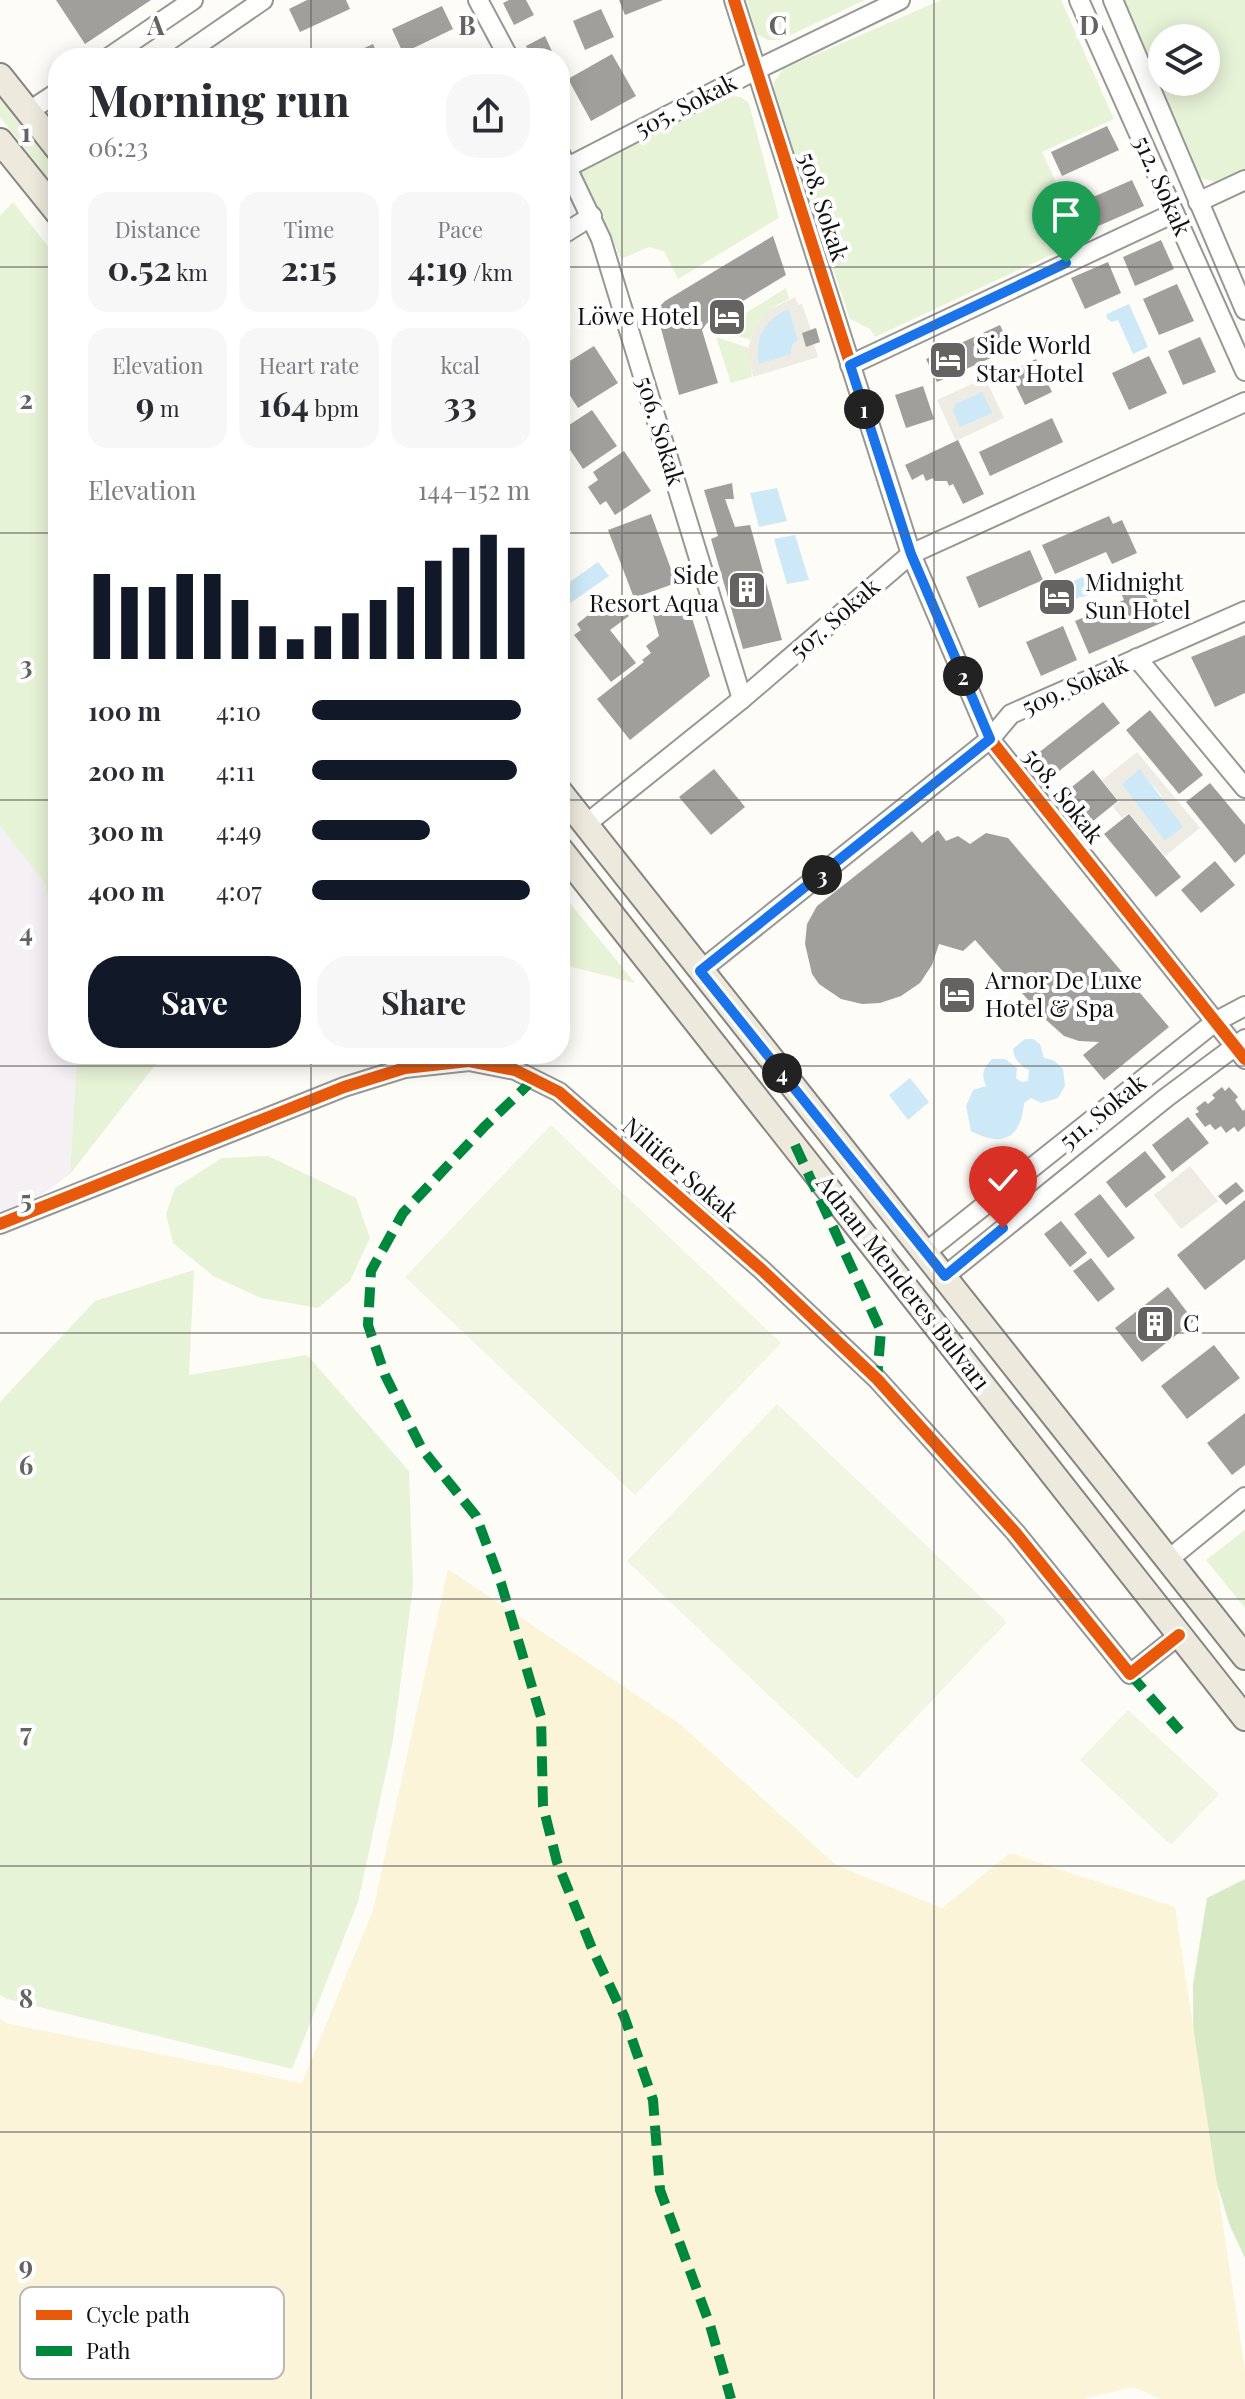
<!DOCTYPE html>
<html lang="en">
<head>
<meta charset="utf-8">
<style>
  :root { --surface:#fff; --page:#f7f7f7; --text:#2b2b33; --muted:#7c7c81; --accent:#111827 }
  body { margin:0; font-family:"Playfair Display",serif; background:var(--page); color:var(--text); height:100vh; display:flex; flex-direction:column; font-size:30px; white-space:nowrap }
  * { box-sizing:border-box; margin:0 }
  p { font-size:26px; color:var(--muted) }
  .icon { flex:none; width:44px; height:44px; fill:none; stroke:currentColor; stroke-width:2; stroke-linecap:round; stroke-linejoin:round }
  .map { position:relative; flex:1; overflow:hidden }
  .side { position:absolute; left:48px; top:48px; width:522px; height:1016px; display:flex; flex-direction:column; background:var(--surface); border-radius:32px; box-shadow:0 4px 20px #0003 }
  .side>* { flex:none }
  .buttons { position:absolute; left:1148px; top:24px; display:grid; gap:16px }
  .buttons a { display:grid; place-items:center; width:72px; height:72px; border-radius:50%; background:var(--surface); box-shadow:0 4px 20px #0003; font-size:40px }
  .pin { position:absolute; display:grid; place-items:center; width:68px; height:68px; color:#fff; margin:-82px -34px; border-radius:50% 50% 50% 0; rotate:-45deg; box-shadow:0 0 8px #0007 }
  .pin .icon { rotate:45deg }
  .km { position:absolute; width:40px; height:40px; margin:-20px; border-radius:50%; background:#222; color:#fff; font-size:22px; line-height:40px; text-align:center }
  .round { display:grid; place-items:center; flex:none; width:84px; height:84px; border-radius:32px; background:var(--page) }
  .head { display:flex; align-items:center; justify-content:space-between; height:136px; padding:0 40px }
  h1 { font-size:44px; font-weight:700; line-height:60px }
  .figures { display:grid; grid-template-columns:repeat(3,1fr); gap:12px; height:136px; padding:8px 40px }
  .figures div { display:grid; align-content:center; border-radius:20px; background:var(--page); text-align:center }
  .figures b { font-size:34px; font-weight:700 }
  .figures small { font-size:22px; font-weight:400 }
  .figures p { font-size:22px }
  .chart { height:224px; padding:16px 40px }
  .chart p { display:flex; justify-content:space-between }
  .chart svg { width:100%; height:144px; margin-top:8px; stroke:var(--accent); stroke-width:6 }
  .cta { display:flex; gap:16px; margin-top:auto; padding:16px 40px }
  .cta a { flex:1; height:92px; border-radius:32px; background:var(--accent); color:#fff; font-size:32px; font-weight:700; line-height:92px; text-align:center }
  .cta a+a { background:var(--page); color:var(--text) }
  ul { padding:0 40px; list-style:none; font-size:26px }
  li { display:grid; grid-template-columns:128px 96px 1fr; align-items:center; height:60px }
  li i { height:20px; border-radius:10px; background:var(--accent) }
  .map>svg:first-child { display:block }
  .industrial { fill:#f5f0f3 }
  .green { fill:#e7f3d7; fill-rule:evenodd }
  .forest { fill:#d8eac5 }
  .sand { fill:#fcf4d9 }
  .pitch { fill:#f0f6e1 }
  .plaza { fill:#edebe2; fill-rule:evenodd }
  .water { fill:#cde8f7 }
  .building { fill:#a19f9c }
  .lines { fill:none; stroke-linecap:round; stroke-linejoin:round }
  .minor-casing { stroke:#979795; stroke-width:22 }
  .major-casing { stroke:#858482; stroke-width:28 }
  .minor { stroke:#fffffe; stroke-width:18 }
  .major { stroke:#ede9dc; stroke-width:24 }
  .quiet { stroke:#00873e; stroke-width:10; stroke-dasharray:20 10; stroke-linecap:butt }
  .cycleway-casing { stroke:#fff; stroke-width:17 }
  .cycleway { stroke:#e8590c; stroke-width:12 }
  .route-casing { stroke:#fff; stroke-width:16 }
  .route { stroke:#1a73e8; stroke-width:10 }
  .grid { fill:none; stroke:#646362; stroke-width:2; stroke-opacity:0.55 }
  .labels { text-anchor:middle; stroke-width:8; stroke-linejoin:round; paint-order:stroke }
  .street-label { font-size:24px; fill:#111; stroke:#fff }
  .poi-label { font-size:24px; fill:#111; stroke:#fff; text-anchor:start }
  .key { fill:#fff; stroke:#b8b8b8; stroke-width:2 }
  .key-label { font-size:22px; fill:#111 }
  .grid-label { font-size:26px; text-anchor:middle; font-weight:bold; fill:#646362; stroke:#fff; stroke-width:8; stroke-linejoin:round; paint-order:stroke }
</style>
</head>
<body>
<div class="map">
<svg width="1245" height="2399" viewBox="0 0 1245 2399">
  <rect width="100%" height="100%" fill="#fdfcf7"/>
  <path class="industrial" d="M0,826L45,883L58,953V1054H77V1056L70,1174L41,1195L0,1212Z"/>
  <g class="green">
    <path d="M747,0H865L780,40H768L756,34Z"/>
    <path d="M941,0H1061L1114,119L1042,152L1083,240L875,337L870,329L850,319L773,91L774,82L783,69Z"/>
    <path d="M1124,0H1245V171L1217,183L1199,177ZM1162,38H1206V82H1162Z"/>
    <path d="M0,95L58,170V191L0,117Z"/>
    <path d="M730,96L741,97L749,103L779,218L678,279L664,251L649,247L621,259L580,171Z"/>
    <path d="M13,202L58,259V953L45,883L0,826V216Z"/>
    <path d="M786,288L789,299C769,308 757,318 750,340L719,330Z"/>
    <path d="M716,337L749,348L752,377L731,383Z"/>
    <path d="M560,891L635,983L560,964Z"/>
    <path d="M77,1054H164L70,1174L77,1056Z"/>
    <path d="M268,1156L356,1198L370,1238L350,1281L318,1308L261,1298L213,1276L173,1243L166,1214L175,1188L222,1158Z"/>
    <path d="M194,1270L189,1375L307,1355L409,1471L413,1587L393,1740L358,1902L292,2069L7,1999L0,1995V1402L95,1301Z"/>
    <path d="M1245,1530V1608L1206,1560Z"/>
  </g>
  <path class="forest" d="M1245,1879V2258L1230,2226L1194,2110L1193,1985L1207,1898Z"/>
  <path class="sand" d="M448,1569L680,1724L836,1865L942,1908L1010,1853L1175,1907L1245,2370V2399H1160L1134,2387L1083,2399H0V2019L6,2023L302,2083L373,1910Z"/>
  <g class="pitch">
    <path d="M551,1125L781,1343L635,1495L405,1277Z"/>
    <path d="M777,1404L1007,1622L857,1779L627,1561Z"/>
    <path d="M1128,1710L1219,1794L1171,1845L1080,1760Z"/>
  </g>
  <g class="plaza">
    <path d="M795,297L798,305L802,304L811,330L802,333L806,346L814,344L818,357L753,377L748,349L754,328L767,311ZM789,309L798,340L792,345L791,354L767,325L777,315Z"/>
    <path d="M985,378L1004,418L956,441L937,400Z"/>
    <path d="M1137,752L1200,828L1165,856L1129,813L1122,818L1113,807L1119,801L1102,780ZM1140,770L1162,796L1160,799L1182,827L1165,841L1123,784Z"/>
    <path d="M1190,1166L1218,1201L1181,1229L1154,1195Z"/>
  </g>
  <g class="water">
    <path d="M1129,304L1148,347L1133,354L1118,320L1111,322L1106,317L1107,314Z"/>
    <path d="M789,309L798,340L792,345L791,354L759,364C754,339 765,318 789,309Z"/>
    <path d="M982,392L992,413L960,427L953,411L956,404Z"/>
    <path d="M777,488L787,521L759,527L750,493Z"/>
    <path d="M795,535L809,580L787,584L774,539Z"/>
    <path d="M598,562L609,576L569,604L560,589Z"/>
    <path d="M1082,577L1093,581V593C1087,597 1081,596 1076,599C1066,605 1067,611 1054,605L1051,597L1054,590Z"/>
    <path d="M1140,769L1183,827L1165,841L1122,784Z"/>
    <path d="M1025,1039H1033L1040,1044L1044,1058L1053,1060L1063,1069L1065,1086L1058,1098L1041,1103L1031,1098L1024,1103C1021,1138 1003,1148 971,1131L966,1106L973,1090L986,1086C981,1073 983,1069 992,1059H1005L1017,1068L1016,1078L1021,1082L1028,1081L1029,1070C1020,1065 1014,1060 1013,1049Z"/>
    <path d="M910,1078L929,1102L908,1120L889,1095Z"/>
  </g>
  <g class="building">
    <path d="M56,0H151L85,44Z"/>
    <path d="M307,0H346L350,9L300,32L289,9Z"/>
    <path d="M509,0H526L534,15L514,25L503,3Z"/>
    <path d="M619,0H663L625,15Z"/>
    <path d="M442,6L453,29L403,53L392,29Z"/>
    <path d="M601,9L614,37L585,50L573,21Z"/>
    <path d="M545,36L554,56L532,58L526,46Z"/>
    <path d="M373,44L379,58H342Z"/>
    <path d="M612,54L636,96L591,121L568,79Z"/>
    <path d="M1107,126L1119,150L1062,176L1051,152Z"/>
    <path d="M1132,180L1144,206L1087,231L1075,205Z"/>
    <path d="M773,236L786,275L707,323L702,330L718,383L679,395L656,310L665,301Z"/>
    <path d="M1161,240L1174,269L1135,286L1123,257Z"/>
    <path d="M1108,262L1121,293L1085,309L1071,278Z"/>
    <path d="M1177,284L1194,321L1159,335L1143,299Z"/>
    <path d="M1000,325L1011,349L937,382L926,359Z"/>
    <path d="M816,328L820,342L806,347L802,333Z"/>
    <path d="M1200,337L1216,372L1183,385L1168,351Z"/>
    <path d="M594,346L618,383L578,408L560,380V367Z"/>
    <path d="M1149,356L1167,393L1129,410L1112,373Z"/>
    <path d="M1036,359L1052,392L1025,405L1009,372Z"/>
    <path d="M923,386L934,419L906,428L895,395Z"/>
    <path d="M592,410L617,446L583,469L560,435V431Z"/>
    <path d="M1052,418L1063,442L990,476L979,452Z"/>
    <path d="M958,440L984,494L963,504L953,484L949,486L947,481H935L933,478L926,481L923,474L912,480L905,465Z"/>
    <path d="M624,451L651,491L615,515L606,501L600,505L588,487L598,480L593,472Z"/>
    <path d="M732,483L734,499H725L735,527L750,525L782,640L743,649L711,539L718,536L704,490Z"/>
    <path d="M651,514L676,583L634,598L608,530Z"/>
    <path d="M1109,516L1113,524L1122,520L1137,553L1112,564L1106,552L1055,574L1042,545Z"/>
    <path d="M1030,550L1043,580L979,608L966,577Z"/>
    <path d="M1146,574L1166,621L1089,654L1075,621L1124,600L1118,586Z"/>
    <path d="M613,595L629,616L610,630L636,663L611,682L574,635L581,630L577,624Z"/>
    <path d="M688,605L710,676L630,740L597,699L644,662L642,660L651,653L646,646L659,636L653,615Z"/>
    <path d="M1063,626L1077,660L1041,676L1026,642Z"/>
    <path d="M1245,635V693L1215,707L1191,657Z"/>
    <path d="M1103,702L1120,723L1054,775L1037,754Z"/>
    <path d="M1150,710L1203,775L1179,794L1126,730Z"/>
    <path d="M714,769L745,807L711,835L679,797Z"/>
    <path d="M1093,770L1118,801L1093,821L1068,790Z"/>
    <path d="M1210,783L1245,825V854L1235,863L1186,802Z"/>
    <path d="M1129,814L1181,877L1156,897L1104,834Z"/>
    <path d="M938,830L946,841L958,836L970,844L986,833L1008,838L1169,1027L1104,1080L1083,1055L1099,1042L1079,1041L1064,1036L1045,1019L975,940L963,951L939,944L932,965L920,983L901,996L880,1003L862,1004L841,999L819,984L812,974L805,944L807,924L817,906L912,831L922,843Z"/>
    <path d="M1215,861L1235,885L1201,913L1181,890Z"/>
    <path d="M1222,1087L1225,1091L1229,1087L1238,1097L1235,1100L1243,1111L1245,1109V1126L1238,1132L1234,1127L1226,1133L1221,1126L1215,1130L1210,1124L1205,1127L1195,1114L1199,1112L1196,1108L1205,1101L1208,1104L1215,1098L1212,1095Z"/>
    <path d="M1188,1117L1209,1143L1172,1172L1152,1145Z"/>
    <path d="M1145,1151L1166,1177L1126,1208L1106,1182Z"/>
    <path d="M1236,1182L1244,1191L1226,1205L1218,1196Z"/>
    <path d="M1100,1194L1135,1238L1108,1258L1074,1214Z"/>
    <path d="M1245,1200V1259L1205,1290L1177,1255Z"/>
    <path d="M1061,1221L1087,1253L1070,1267L1044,1234Z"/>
    <path d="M1091,1258L1115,1289L1098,1302L1073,1271Z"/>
    <path d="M1168,1287L1194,1321L1142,1362L1115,1328Z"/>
    <path d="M1214,1345L1240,1378L1187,1419L1161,1386Z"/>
    <path d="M1245,1413V1465L1232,1475L1207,1443Z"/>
  </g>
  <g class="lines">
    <defs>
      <g id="minor">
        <path d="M478,0L509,58"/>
        <path d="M734,0L911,554L990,739L1245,1059"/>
        <path d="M1079,0L1245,371"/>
        <path d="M1113,0L1245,310"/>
        <path d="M108,58L193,0"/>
        <path d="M179,58L263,0"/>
        <path d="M28,112L58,92"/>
        <path d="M560,153L601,239L742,699"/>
        <path d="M560,171L756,70L900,0"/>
        <path d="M1198,202L1245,180"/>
        <path d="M560,236L592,216"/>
        <path d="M850,365L1174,213"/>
        <path d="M1137,658L1245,788"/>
        <path d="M585,825L742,699L911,554L1245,402"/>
        <path d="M700,971L990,739L1011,714L1245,611"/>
        <path d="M0,1224L344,1087L405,1068L469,1061L515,1070L559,1092L762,1270L877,1379L1015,1532L1130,1674L1179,1635"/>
        <path d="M926,1252L1215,1022L1245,1006"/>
        <path d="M945,1276L1167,1097L1245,1039"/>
        <path d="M1169,1559L1245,1497"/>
      </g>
      <g id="major">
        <path d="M0,76L58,149"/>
        <path d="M0,141L58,213"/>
        <path d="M560,792L1245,1657"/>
        <path d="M560,849L1245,1718"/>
      </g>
    </defs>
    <use href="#minor" class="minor-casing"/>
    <use href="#major" class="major-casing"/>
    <use href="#minor" class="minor"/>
    <use href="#major" class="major"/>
    <g class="quiet">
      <path d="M534,1079L485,1126L403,1213L371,1271L368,1325L385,1375L422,1449L476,1516L501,1583L541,1717L543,1806L557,1862L591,1946L624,2016L653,2100L660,2190L710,2325L731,2399"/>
      <path d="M795,1145L881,1331L877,1379"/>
      <path d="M1130,1674L1180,1731"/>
    </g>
    <defs>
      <g id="cycleway">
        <path d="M734,0L911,554L990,739L1245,1059"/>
        <path d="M0,1224L344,1087L405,1068L469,1061L515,1070L559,1092L762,1270L877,1379L1015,1532L1130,1674L1179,1635"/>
      </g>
    </defs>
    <use href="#cycleway" class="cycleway-casing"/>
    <use href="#cycleway" class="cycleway"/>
  </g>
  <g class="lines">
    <defs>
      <path id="route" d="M1003,1228L945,1276L700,971L990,739L911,554L850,365L1066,263"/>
    </defs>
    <use href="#route" class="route-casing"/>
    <use href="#route" class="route"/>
  </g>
  <path class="grid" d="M311,0V58M622,0V2399M934,0V2399M0,267H58M560,267H1245M0,533H58M560,533H1245M0,800H58M560,800H1245M311,1054V2399M0,1066H1245M0,1333H1245M0,1599H1245M0,1866H1245M0,2132H1245"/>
  <defs>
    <symbol id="hotel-square" viewBox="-11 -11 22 22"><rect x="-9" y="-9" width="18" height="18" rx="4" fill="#646362" stroke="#fff"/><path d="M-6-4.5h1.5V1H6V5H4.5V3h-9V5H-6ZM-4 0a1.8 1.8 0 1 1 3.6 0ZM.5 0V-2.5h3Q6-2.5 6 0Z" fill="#fff"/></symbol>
    <symbol id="building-square" viewBox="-11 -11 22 22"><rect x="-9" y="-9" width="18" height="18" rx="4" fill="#646362" stroke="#fff"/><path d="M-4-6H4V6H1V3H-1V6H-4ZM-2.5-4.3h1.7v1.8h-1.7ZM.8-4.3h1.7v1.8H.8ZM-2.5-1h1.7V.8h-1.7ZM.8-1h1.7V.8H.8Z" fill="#fff"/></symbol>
  </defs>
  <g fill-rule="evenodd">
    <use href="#hotel-square" x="705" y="295" width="44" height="44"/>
    <use href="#hotel-square" x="926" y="338" width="44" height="44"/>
    <use href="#building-square" x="725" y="568" width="44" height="44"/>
    <use href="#hotel-square" x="1035" y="575" width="44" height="44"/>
    <use href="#hotel-square" x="935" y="973" width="44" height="44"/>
    <use href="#building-square" x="1133" y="1302" width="44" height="44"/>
  </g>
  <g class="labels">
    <g class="street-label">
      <text transform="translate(686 106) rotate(-27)" y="8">505. Sokak</text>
      <text transform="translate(1162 186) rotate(66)" y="8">512. Sokak</text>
      <text transform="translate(823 207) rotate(72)" y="8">508. Sokak</text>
      <text transform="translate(660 431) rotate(73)" y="8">506. Sokak</text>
      <text transform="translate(835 619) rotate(-41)" y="8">507. Sokak</text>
      <text transform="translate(1075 686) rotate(-24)" y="8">509. Sokak</text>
      <text transform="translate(1063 796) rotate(52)" y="8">508. Sokak</text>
      <text transform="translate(1103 1112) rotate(-39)" y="8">511. Sokak</text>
      <text transform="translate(680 1170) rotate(41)" y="8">Nilüfer Sokak</text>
      <text transform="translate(903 1283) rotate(52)" y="8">Adnan Menderes Bulvarı</text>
    </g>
    <g class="poi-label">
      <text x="699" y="325" text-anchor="end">Löwe Hotel</text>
      <text x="976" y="354">Side World<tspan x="976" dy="28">Star Hotel</tspan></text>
      <text x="719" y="584" text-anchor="end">Side<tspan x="719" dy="28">Resort Aqua</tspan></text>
      <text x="1085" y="591">Midnight<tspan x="1085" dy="28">Sun Hotel</tspan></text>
      <text x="985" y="989">Arnor De Luxe<tspan x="985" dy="28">Hotel &amp; Spa</tspan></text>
      <text x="1183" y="1332">C</text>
    </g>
  </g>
  <rect x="20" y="2287" width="264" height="92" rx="12" class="key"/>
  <rect x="36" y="2310" width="36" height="10" fill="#e8590c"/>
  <rect x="36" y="2346" width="36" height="10" fill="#00873e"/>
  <g class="key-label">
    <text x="86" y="2323">Cycle path</text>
    <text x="86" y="2359">Path</text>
  </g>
  <g class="grid-label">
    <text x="156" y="35">A</text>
    <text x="467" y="35">B</text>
    <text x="778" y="35">C</text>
    <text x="1089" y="35">D</text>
    <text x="26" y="142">1</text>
    <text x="26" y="409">2</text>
    <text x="26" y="675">3</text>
    <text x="26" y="942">4</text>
    <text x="26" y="1209">5</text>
    <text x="26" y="1475">6</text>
    <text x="26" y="1742">7</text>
    <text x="26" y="2008">8</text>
    <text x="26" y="2275">9</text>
  </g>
</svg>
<div class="buttons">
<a><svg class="icon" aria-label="layers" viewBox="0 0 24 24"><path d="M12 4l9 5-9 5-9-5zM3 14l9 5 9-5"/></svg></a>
</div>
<div class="pin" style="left:1066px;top:263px;background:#1e9e55"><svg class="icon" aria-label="arrive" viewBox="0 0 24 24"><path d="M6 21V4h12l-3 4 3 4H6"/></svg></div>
<div class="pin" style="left:1003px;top:1228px;background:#d93025"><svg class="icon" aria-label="check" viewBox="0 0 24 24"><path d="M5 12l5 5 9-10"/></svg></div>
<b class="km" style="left:864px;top:409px">1</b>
<b class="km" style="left:963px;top:676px">2</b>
<b class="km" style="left:822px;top:875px">3</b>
<b class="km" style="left:782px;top:1073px">4</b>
<section class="side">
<div class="head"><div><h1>Morning run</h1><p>06:23</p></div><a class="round"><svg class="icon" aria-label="share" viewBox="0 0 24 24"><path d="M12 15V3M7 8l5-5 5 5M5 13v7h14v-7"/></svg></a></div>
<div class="figures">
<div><p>Distance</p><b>0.52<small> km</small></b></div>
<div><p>Time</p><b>2:15</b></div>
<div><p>Pace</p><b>4:19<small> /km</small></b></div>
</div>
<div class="figures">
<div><p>Elevation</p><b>9<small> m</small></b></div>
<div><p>Heart rate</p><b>164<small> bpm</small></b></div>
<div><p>kcal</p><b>33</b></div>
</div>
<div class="chart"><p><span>Elevation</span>144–152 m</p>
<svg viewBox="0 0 160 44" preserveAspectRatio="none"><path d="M5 44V18M15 44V22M25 44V22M35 44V18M45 44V18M55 44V26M65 44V34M75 44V38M85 44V34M95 44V30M105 44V26M115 44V22M125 44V14M135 44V10M145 44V6M155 44V10"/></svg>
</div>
<ul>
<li><b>100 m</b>4:10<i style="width:96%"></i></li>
<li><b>200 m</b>4:11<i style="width:94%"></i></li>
<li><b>300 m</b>4:49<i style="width:54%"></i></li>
<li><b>400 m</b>4:07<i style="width:100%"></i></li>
</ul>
<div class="cta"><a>Save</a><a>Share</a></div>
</section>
</div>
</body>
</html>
